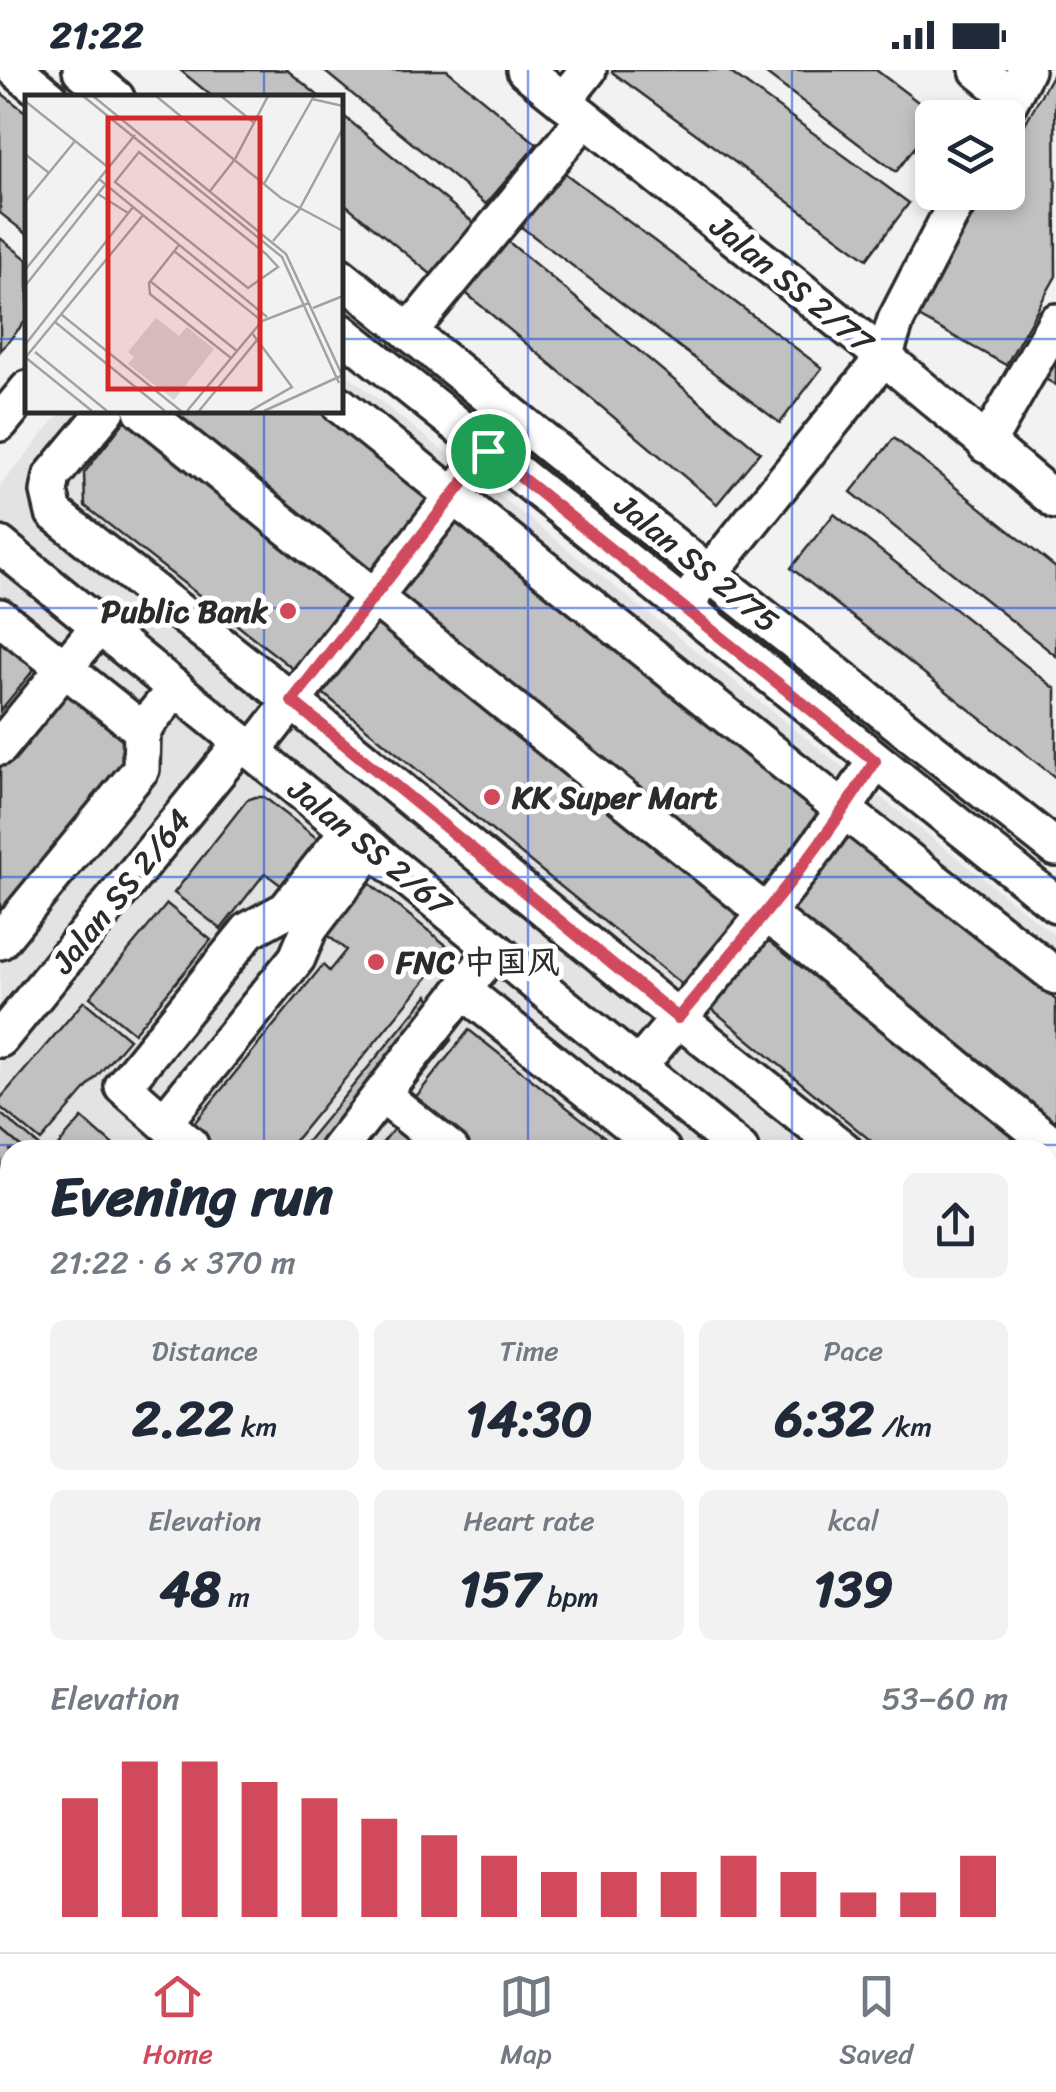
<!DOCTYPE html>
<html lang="en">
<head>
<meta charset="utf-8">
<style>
  :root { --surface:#fff; --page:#f2f2f3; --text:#1f2937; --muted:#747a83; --line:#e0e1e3; --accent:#d1495b }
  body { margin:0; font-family:Sriracha,"LXGW WenKai TC",sans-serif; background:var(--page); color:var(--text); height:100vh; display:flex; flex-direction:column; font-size:38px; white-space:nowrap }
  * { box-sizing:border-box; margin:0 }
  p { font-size:32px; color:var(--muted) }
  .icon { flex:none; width:55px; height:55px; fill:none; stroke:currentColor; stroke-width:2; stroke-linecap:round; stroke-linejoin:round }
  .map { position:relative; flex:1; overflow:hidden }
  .side { position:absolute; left:0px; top:1070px; width:1058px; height:812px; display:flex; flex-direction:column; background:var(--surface); border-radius:30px 30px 0 0; box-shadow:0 5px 15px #0003 }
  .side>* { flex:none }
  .tools { position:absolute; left:915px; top:30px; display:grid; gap:20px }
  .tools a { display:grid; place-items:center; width:110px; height:110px; border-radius:15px; background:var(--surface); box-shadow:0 5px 15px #0003; font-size:50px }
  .pin { position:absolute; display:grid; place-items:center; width:85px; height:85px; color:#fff; margin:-42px; border:5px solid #fff; border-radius:50%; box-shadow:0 2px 10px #0007 }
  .round { display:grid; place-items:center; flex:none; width:105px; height:105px; border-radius:15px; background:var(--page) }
  .overview { display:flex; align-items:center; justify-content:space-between; height:170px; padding:0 50px }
  h1 { font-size:55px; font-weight:700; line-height:75px }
  .metrics { display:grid; grid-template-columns:repeat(3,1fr); gap:15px; height:170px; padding:10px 50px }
  .metrics div { display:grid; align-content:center; border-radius:15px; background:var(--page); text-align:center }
  .metrics b { font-size:50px; font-weight:700 }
  .metrics small { font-size:28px; font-weight:400 }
  .metrics p { font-size:28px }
  .chart { height:280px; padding:20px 50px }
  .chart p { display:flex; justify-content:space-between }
  .chart svg { width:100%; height:180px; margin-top:10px; stroke:var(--accent); stroke-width:6 }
  .status { display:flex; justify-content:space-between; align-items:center; height:70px; padding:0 50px; background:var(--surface); direction:ltr }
  .status svg { height:28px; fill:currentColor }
  .menu { display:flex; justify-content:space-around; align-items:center; height:140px; border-top:2px solid var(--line); background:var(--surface); font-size:28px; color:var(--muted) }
  .menu a { display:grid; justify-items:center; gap:5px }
  .menu .on { color:var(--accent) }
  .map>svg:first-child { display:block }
  .built { fill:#e3e3e3; fill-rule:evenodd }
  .green { fill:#d5d5d5; stroke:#808080; stroke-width:2.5 }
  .building { fill:#c1c1c1; stroke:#2b2b2b; stroke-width:2.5 }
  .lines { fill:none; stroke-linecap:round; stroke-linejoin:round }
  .minor-casing { stroke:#2b2b2b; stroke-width:42 }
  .minor { stroke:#fff; stroke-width:35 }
  .route-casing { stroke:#fff; stroke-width:20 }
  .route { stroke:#d1495b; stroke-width:12 }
  .grid { fill:none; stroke:#1d4ed8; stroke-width:2.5; stroke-opacity:0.55 }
  .poi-dot { fill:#d1495b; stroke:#fff; stroke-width:4 }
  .labels { text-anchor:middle; stroke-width:10; stroke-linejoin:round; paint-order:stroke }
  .street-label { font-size:32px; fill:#2b2b2b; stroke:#fff }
  .poi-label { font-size:32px; font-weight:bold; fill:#2b2b2b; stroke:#fff; text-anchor:start }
  .inset-road { fill:none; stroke:#a2a2a2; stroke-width:2.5 }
  .view { fill:#d62828; fill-opacity:0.15; stroke:#d62828; stroke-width:5 }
  .inset-edge { fill:none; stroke:#2b2b2b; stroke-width:5 }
</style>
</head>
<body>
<div class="status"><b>21:22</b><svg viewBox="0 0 49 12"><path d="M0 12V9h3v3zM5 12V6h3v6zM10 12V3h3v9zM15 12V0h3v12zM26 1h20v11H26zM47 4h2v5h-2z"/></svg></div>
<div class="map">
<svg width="1056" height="1882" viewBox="0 0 1056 1882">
  <rect width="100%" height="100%" fill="#f2f2f2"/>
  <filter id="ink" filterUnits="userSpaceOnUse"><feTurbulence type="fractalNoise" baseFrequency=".01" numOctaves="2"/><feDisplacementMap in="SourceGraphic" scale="20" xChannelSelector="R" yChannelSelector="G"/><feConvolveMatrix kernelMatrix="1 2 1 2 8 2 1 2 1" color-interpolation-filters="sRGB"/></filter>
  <g filter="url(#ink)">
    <path class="built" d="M340,299L1056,866V1882H0V416L63,340H340ZM10,1080H1048V1872H10Z"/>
    <path class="green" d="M352,1873H524L517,1882H364Z"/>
    <g class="building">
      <path d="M180,0H287L321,28H214Z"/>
      <path d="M323,0H447L537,74L486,134Z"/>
      <path d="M613,0H727L909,133L867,189L612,2Z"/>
      <path d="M761,0H876L938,47L932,48V55L896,102Z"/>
      <path d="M1055,0L1056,206L1006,295L917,246L986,122H1008V84Z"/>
      <path d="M0,22L28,44V165L0,143Z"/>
      <path d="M340,43L474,153L432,205L340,130Z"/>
      <path d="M558,98L822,298L780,353L516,153Z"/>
      <path d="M0,168L28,190V248L0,281Z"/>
      <path d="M504,168L760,382L717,434L461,219Z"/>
      <path d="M1056,273V315L1038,305Z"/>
      <path d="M157,340H333L440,426L371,511Z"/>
      <path d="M131,343L363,525L301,605L85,436L84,403Z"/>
      <path d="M894,368L1056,498V586L851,422Z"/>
      <path d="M447,443L828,748L768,822L382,523Z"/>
      <path d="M834,444L1056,619V708L791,498Z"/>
      <path d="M373,538L753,845L691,922L314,616Z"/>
      <path d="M0,561L40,592L0,641Z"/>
      <path d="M73,609L130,655L132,692L0,848V695Z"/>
      <path d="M255,727H264L323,773L287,820L265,803L221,859L174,823L247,730Z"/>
      <path d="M846,760L1056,930V1060L784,837Z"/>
      <path d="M369,813L451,879L287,1080H220L191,1057L323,895L329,901L346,880L327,865Z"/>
      <path d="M167,834L211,870L134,963L90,927Z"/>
      <path d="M766,851L1043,1080H882L700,929Z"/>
      <path d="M428,925L451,970L362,1080H300Z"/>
      <path d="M84,931L129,969L41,1071L0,1037V1029Z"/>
      <path d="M469,960L621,1080H470L411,1033Z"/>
      <path d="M0,1043L44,1080H25L0,1059Z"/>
      <path d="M82,1048L119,1080H58L56,1078Z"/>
      <path d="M395,1057L424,1080H377Z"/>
      <path d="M0,1059L25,1080H10V1171L0,1163Z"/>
      <path d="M1048,1084L1056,1091V1111L1048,1117Z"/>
      <path d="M1056,1166V1281L1048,1274V1172Z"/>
      <path d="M0,1168L10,1175V1256L0,1268Z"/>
      <path d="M0,1302L10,1311V1326L0,1338Z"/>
      <path d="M10,1430V1515L0,1527V1442Z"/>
      <path d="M10,1523V1590L0,1582V1536Z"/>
      <path d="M1048,1702H1056V1758L1048,1759Z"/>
      <path d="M0,1731L10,1739V1860L0,1852Z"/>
      <path d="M1056,1862V1882H1040Z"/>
      <path d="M25,1872H175L178,1875L172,1882H37Z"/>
      <path d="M421,1872H486L478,1882H432Z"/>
      <path d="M539,1872H565L575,1882H538L534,1879Z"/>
    </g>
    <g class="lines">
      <defs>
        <g id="minor">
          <path d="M16,0L50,28"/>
          <path d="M81,0L116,28"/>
          <path d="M525,0L884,287L1056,431"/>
          <path d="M978,0L1011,27"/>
          <path d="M563,31L588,0"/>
          <path d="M1001,48L1026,0"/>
          <path d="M340,206L709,504L1056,778"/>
          <path d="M340,261L1056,834"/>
          <path d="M409,262L585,48"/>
          <path d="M340,335L845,741L1056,906"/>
          <path d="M107,340L52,406L49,422L54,443L292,631L679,949L844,1080"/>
          <path d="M142,340L1056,1077"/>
          <path d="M0,353L28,319"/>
          <path d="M986,375L1056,252"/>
          <path d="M0,475L740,1080"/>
          <path d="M696,520L884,287L896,250L962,122"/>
          <path d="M0,547L142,660"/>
          <path d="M0,677L99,556"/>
          <path d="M253,681L489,381"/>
          <path d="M0,871L141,699L142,660L176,618"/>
          <path d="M464,921L662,1080"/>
          <path d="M0,969L242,672"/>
          <path d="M638,997C720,898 808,801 875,691"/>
          <path d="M382,1025L451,1080"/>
          <path d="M164,1052L297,888L309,859L371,778"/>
          <path d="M186,1080L190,1075L123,1016L249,860L286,840L349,760"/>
          <path d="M338,1080L494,880"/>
          <path d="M1048,1130L1056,1125"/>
          <path d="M0,1285L10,1280"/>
          <path d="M1048,1331L1056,1338"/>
          <path d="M1048,1389L1056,1395"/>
          <path d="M1048,1432L1056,1422"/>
          <path d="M1048,1556L1056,1568"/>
          <path d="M0,1622L10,1630"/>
          <path d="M0,1710L10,1718"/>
          <path d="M1048,1784H1056"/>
          <path d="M199,1872L210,1882"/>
          <path d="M310,1872L322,1882"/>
          <path d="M721,1872L734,1882"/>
          <path d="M0,1875L9,1882"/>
          <path d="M912,1880L919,1872"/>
          <path d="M675,1882L683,1872"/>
        </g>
      </defs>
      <use href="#minor" class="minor-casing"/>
      <use href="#minor" class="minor"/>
    </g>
  </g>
  <g class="lines" filter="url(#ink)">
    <defs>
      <path id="route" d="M488,381L875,691C819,783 747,865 678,948L292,631Z"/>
    </defs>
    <use href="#route" class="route-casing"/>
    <use href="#route" class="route"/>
  </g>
  <path class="grid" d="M264,0V28M528,0V1080M792,0V1080M0,269H28M340,269H1056M264,340V1080M0,538H1056M0,807H1056M0,1075H1056M0,1344H10M1048,1344H1056M0,1613H10M1048,1613H1056M264,1872V1882M528,1872V1882M792,1872V1882"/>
  <g class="poi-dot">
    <circle cx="288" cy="541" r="10"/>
    <circle cx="492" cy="727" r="10"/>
    <circle cx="376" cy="892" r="10"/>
  </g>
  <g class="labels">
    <g class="street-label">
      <text transform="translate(792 214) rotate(39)" y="11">Jalan SS 2/77</text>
      <text transform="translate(697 493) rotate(39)" y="11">Jalan SS 2/75</text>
      <text transform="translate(370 777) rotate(39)" y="11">Jalan SS 2/67</text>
      <text transform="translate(121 821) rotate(-51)" y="11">Jalan SS 2/64</text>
    </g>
    <g class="poi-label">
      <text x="268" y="552" text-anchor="end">Public Bank</text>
      <text x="512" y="738">KK Super Mart</text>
      <text x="396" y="903">FNC 中国风</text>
    </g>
  </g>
  <g transform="translate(25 25)">
    <rect width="318" height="318" fill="#f2f2f2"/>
    <path d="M131,223L154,241L162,232L189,254L149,305L103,269L109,262L103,257Z" fill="#d5d5d5"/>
    <path class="inset-road" d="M58,1L257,162L314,288M68,1L261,159L317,280M131,1L256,103L318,136M196,1L228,27M287,4L318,11M0,6L84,73M114,57L241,159L253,172L223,193L90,87ZM0,59L24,78M74,84L242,222M239,89L289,1M185,96L210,64L243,1M73,99L103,118M0,107L50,46M248,146L274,115L318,33M154,150L124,188L125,199L206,263M149,156L237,226M0,175L110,40M125,186L212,256M0,191L80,90M288,213L318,201M37,220L156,316M30,227L140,316M0,250L108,112M10,257L82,316M0,262L67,316M0,263L118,120M162,316L237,226L284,208M174,316L232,245M225,316L267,292L227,238M239,316L318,280"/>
    <path class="view" d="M83,23H235V294H83Z"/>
    <rect width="318" height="318" class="inset-edge"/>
  </g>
</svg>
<div class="tools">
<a><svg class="icon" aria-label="layers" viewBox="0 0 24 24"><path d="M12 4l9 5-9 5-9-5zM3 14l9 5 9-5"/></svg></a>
</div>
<div class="pin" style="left:488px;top:381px;background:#1e9e55"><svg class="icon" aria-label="arrive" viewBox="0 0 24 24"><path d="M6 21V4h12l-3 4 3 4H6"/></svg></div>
<section class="side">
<div class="overview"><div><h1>Evening run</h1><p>21:22 · 6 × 370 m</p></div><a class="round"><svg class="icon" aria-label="share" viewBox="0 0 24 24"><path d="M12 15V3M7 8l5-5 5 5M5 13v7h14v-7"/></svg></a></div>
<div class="metrics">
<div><p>Distance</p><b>2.22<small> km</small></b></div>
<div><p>Time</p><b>14:30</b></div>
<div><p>Pace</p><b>6:32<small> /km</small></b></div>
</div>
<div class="metrics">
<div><p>Elevation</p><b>48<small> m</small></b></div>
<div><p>Heart rate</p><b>157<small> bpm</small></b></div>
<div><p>kcal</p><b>139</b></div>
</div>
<div class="chart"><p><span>Elevation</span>53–60 m</p>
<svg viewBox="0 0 160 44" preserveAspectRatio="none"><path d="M5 44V15M15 44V6M25 44V6M35 44V11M45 44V15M55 44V20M65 44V24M75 44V29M85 44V33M95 44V33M105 44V33M115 44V29M125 44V33M135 44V38M145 44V38M155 44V29"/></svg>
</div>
</section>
</div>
<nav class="menu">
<a class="on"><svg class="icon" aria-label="home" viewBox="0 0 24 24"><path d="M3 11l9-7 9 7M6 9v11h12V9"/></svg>Home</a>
<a><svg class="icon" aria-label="map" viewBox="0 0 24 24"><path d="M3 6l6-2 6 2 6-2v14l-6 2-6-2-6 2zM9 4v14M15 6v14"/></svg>Map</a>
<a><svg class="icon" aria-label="saved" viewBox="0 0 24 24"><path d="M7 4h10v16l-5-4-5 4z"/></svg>Saved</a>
</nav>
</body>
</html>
